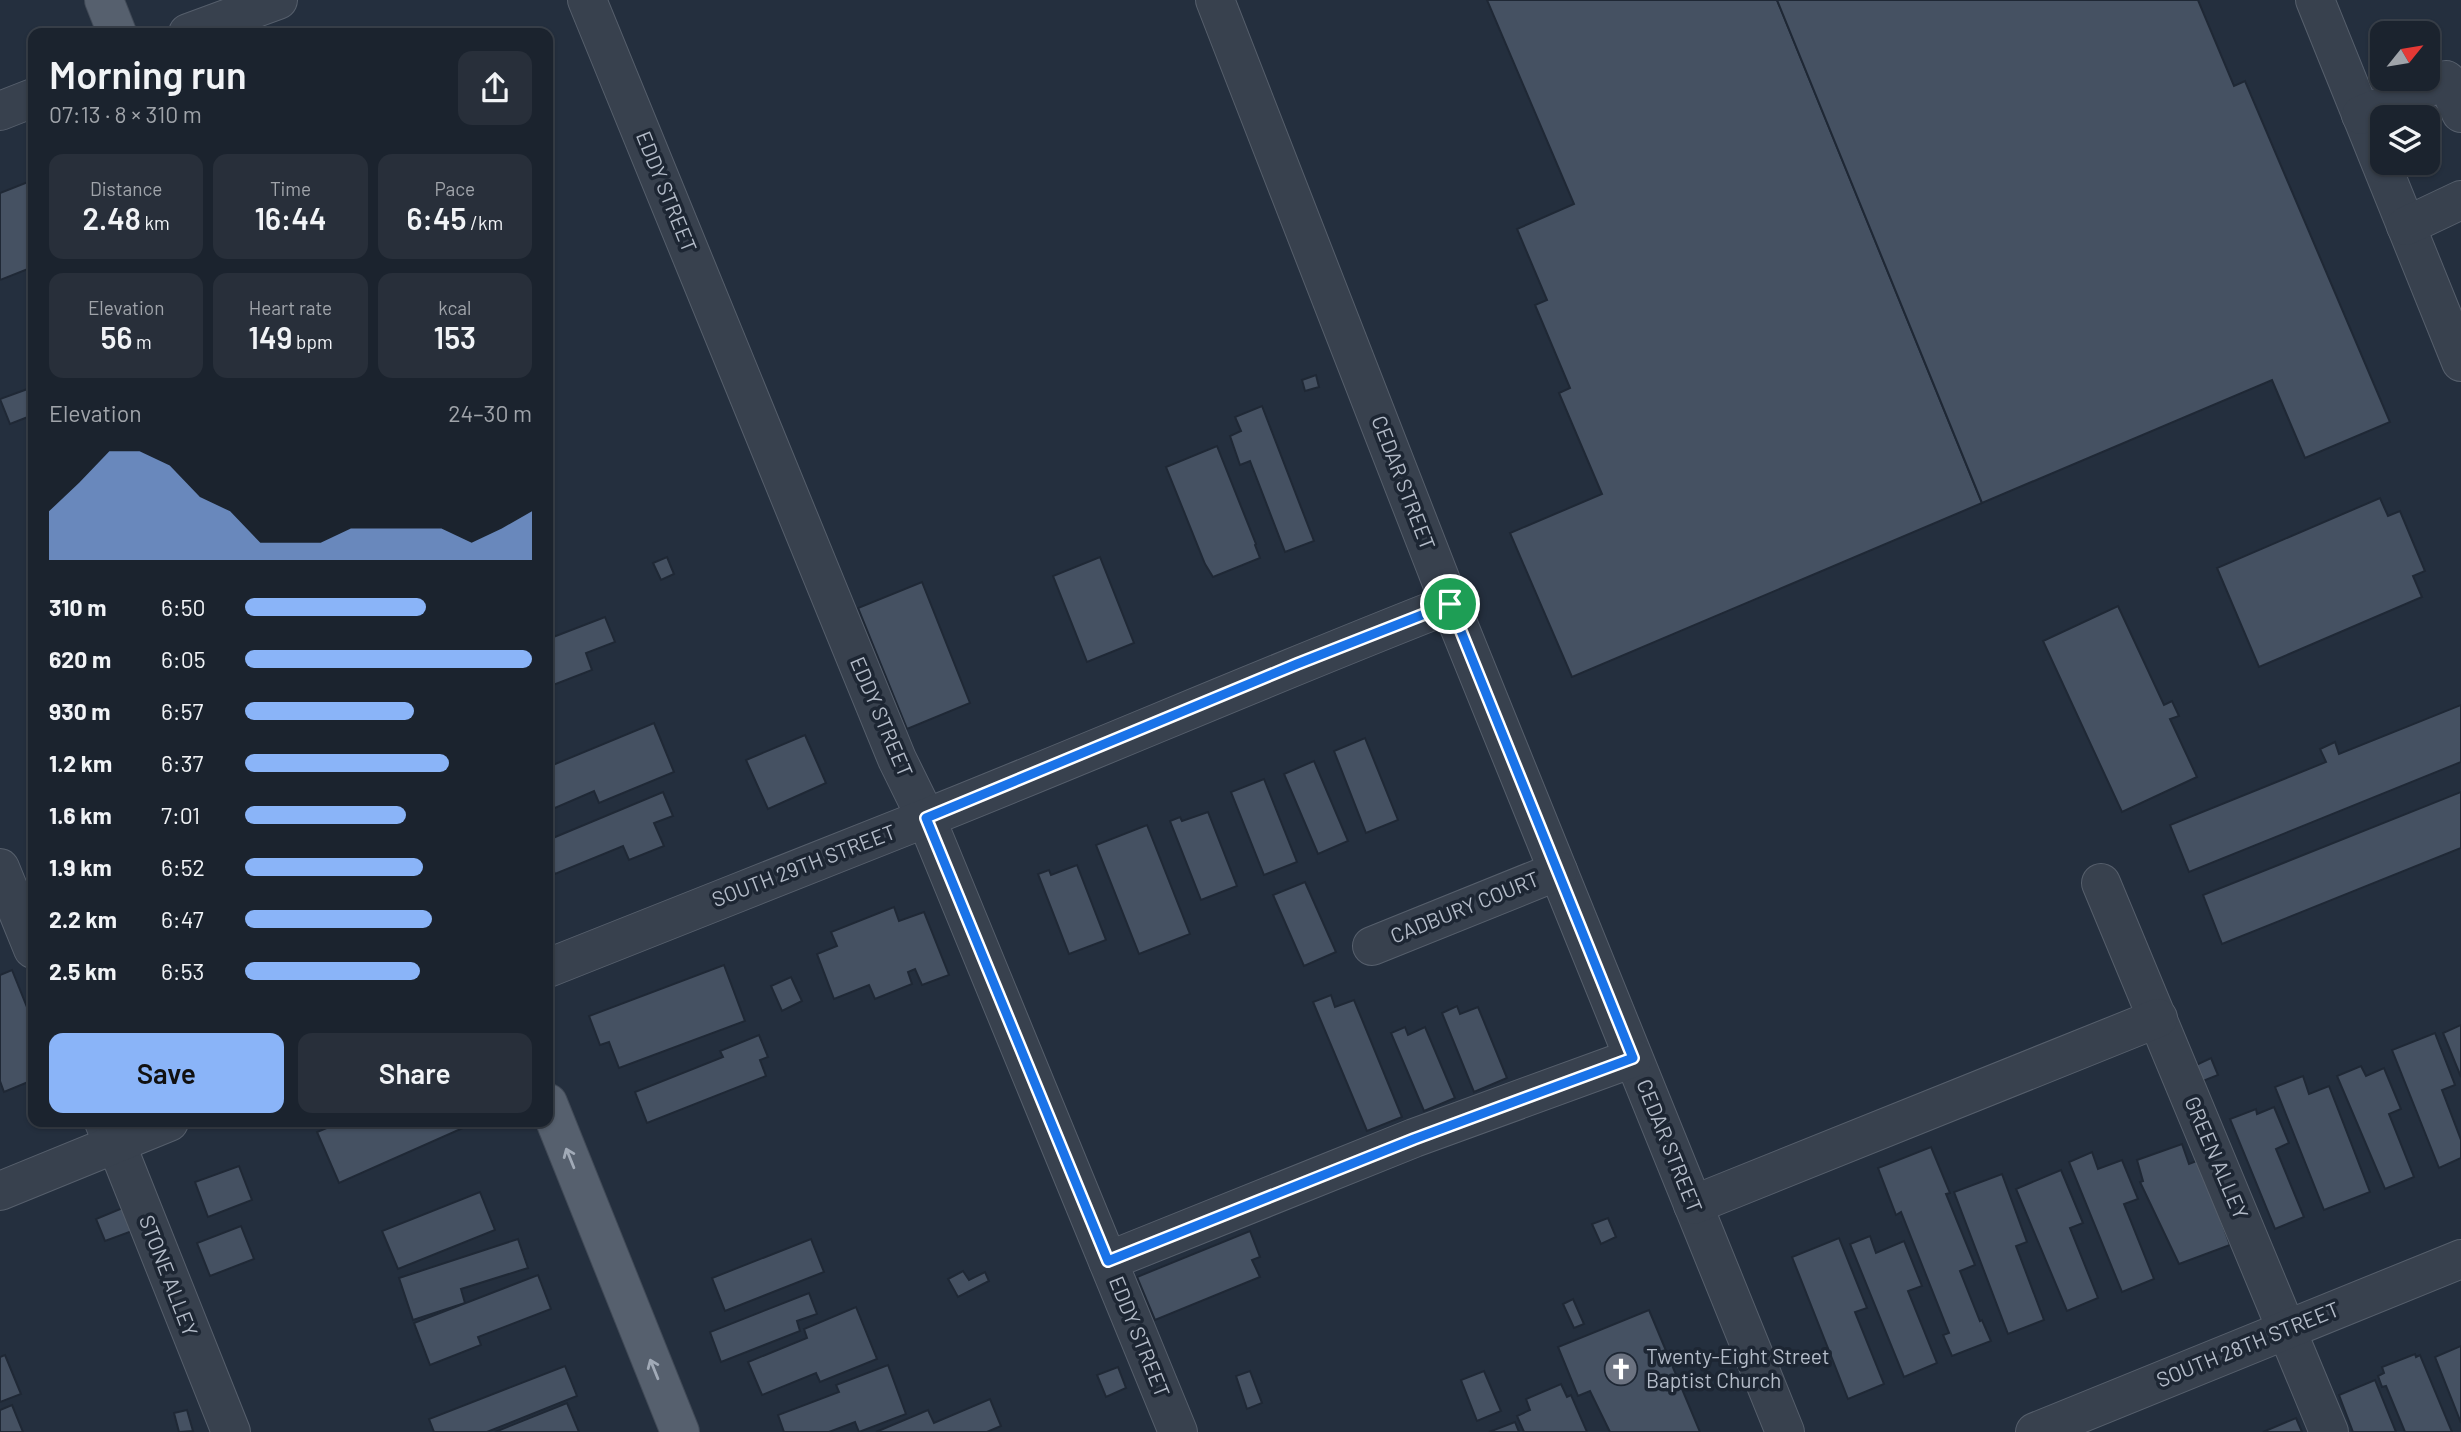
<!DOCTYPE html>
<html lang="en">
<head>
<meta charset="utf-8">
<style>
  :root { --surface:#1b232e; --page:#282f3a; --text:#f1f3f6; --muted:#a0a4aa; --line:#39404a; --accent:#8ab4f8 }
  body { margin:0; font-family:Barlow,sans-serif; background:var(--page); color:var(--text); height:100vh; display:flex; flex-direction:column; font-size:26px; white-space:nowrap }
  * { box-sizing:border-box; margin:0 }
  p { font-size:23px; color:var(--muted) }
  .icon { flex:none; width:38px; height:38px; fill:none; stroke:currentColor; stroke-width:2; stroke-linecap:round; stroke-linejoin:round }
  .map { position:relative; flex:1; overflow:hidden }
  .side { position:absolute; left:28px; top:28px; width:525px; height:1099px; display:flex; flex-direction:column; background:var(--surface); border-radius:14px; box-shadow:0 2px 5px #0004,0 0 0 2px var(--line) }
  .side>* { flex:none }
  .needle { width:46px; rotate:60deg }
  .fabs { position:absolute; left:2370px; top:21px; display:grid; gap:14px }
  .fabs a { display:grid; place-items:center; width:70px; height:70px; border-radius:14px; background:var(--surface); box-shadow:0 2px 5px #0004,0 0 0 2px var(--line); font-size:35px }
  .pin { position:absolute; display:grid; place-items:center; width:60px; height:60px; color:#fff; margin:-30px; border:4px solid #fff; border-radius:50%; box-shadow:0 2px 7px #0007 }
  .round { display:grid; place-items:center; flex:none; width:74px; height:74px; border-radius:14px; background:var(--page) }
  .overview { display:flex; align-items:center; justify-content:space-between; height:119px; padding:0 21px }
  h1 { font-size:38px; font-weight:600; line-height:52px }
  .figures { display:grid; grid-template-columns:repeat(3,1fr); gap:10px; height:119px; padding:7px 21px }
  .figures div { display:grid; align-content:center; border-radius:14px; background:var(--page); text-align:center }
  .figures b { font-size:30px; font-weight:600 }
  .figures small { font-size:19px; font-weight:400 }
  .figures p { font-size:19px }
  .chart { height:196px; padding:14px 21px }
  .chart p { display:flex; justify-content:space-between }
  .chart svg { width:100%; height:126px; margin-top:7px; fill:var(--accent); opacity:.7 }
  .button { display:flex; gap:14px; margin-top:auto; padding:14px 21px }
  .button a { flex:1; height:80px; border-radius:14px; background:var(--accent); color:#111; font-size:28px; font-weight:600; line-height:80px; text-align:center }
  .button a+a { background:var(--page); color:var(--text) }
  ul { padding:0 21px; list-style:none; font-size:23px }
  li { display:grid; grid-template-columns:112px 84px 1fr; align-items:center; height:52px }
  li i { height:18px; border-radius:9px; background:var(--accent) }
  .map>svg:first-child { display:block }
  .building { fill:#455162; stroke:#1f2835; stroke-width:2 }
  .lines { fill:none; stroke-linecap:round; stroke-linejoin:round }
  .minor-casing { stroke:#565f6c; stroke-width:40 }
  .major-casing { stroke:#414a57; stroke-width:40 }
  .minor { stroke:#38414e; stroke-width:38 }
  .major { stroke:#56606e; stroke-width:38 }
  .oneway { stroke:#a1aab7 }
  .route-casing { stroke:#fff; stroke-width:14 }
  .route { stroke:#1a73e8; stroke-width:9 }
  .labels { text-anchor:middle; stroke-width:7; stroke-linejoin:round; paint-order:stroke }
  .street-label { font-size:21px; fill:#b4bcc9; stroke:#1d2633 }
  .poi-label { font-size:21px; fill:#b4bcc9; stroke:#1d2633; text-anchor:start }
</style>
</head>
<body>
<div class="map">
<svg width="2461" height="1432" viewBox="0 0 2461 1432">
  <rect width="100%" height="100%" fill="#242f3e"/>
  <g class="building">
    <path d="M1487,0H1777L1982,503L1572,677L1510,533L1602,494L1559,393L1570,388L1535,305L1547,300L1517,229L1574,204Z"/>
    <path d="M1777,0H2198L2234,86L2245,81L2390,422L2305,458L2272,380L1982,503Z"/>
    <path d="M33,180V267L0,280V193Z"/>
    <path d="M1316,375L1319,387L1305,391L1302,380Z"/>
    <path d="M33,387V415L10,424L0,399Z"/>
    <path d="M1262,406L1314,541L1285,552L1250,461L1240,465L1230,436L1241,431L1235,417Z"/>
    <path d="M1217,446L1256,544L1255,545L1260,558L1213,577L1205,564L1166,467Z"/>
    <path d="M2380,498L2388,516L2400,511L2425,571L2413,576L2422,597L2259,667L2217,568Z"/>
    <path d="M667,557L674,574L661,580L653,563Z"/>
    <path d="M1100,557L1134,643L1087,662L1053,576Z"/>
    <path d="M922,582L970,703L907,729L858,608Z"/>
    <path d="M2118,606L2164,705L2172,701L2179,716L2170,719L2197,777L2122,812L2043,641Z"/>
    <path d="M605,617L615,642L586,653L592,670L548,687V639Z"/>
    <path d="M2461,705V762L2189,872L2170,825L2326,762L2320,749L2335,742L2339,754Z"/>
    <path d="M654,723L674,772L599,803L594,791L548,811V767Z"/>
    <path d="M805,735L826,783L768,809L746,760Z"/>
    <path d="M1365,738L1398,820L1366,833L1334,751Z"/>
    <path d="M1314,761L1348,841L1318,854L1284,774Z"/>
    <path d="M1264,779L1297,862L1264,875L1231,792Z"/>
    <path d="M663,792L673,816L654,823L664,846L629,860L623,846L555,874L548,856V840Z"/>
    <path d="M2461,792V848L2222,944L2203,895Z"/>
    <path d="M1208,812L1237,886L1201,900L1170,821L1180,817L1182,821Z"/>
    <path d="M1147,825L1190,934L1139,954L1096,845Z"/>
    <path d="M1077,865L1106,940L1069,954L1038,874L1049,870L1051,875Z"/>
    <path d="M1305,882L1336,952L1304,966L1273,895Z"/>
    <path d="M894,907L899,921L924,912L949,975L922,985L915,969L908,972L912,984L875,999L869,985L834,999L817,954L837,946L831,932Z"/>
    <path d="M724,965L745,1021L619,1068L609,1042L600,1045L589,1016Z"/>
    <path d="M12,970L33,1022V1080L4,1092L0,1081V975Z"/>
    <path d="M791,977L802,1001L782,1011L771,986Z"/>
    <path d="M1331,995L1335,1007L1354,1000L1402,1117L1367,1131L1313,1002Z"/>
    <path d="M1457,1006L1460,1014L1478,1007L1507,1078L1474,1092L1442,1013Z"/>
    <path d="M2461,1025V1077L2443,1033Z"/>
    <path d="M1405,1027L1408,1035L1425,1027L1455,1098L1424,1111L1391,1033Z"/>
    <path d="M2435,1033L2455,1085L2442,1090L2461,1140V1158L2439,1168L2392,1050Z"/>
    <path d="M759,1035L768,1057L760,1060L766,1076L647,1123L635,1092L723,1057L720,1051Z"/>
    <path d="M2211,1058L2218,1075L2203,1081L2196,1065Z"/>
    <path d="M2361,1066L2366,1076L2384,1068L2401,1109L2389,1114L2414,1177L2385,1189L2337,1076Z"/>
    <path d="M2303,1076L2309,1094L2329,1086L2370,1192L2324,1210L2275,1087Z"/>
    <path d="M2274,1107L2289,1143L2276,1149L2304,1217L2275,1229L2230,1119L2256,1109L2257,1114Z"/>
    <path d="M341,1122H379L380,1124L385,1122H461L463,1128L339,1183L317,1132Z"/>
    <path d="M2182,1144L2189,1164L2199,1160L2230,1245L2179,1264L2140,1182L2143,1181L2137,1160Z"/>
    <path d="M1931,1147L1950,1193L1946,1194L1975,1265L1960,1271L1980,1321L1982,1320L1991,1341L1952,1356L1943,1335L1949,1333L1901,1212L1896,1215L1878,1168Z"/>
    <path d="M2092,1152L2098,1169L2122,1160L2138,1199L2124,1204L2154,1279L2122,1292L2069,1162Z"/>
    <path d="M239,1166L252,1200L208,1217L195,1182Z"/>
    <path d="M2061,1170L2083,1223L2070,1228L2098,1298L2067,1311L2016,1189Z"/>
    <path d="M2002,1174L2027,1242L2016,1246L2044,1320L2008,1334L1954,1192Z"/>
    <path d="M480,1192L495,1230L398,1269L382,1231Z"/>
    <path d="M125,1207L135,1230L105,1241L96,1219Z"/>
    <path d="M1608,1218L1616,1237L1601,1244L1592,1224Z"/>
    <path d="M241,1226L254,1259L210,1276L197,1243Z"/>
    <path d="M1250,1231L1260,1257L1252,1260L1260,1277L1155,1320L1137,1277Z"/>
    <path d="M1870,1236L1876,1253L1904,1241L1922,1286L1908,1291L1937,1363L1904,1377L1850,1244Z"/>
    <path d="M1839,1238L1867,1308L1855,1312L1884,1384L1848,1399L1792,1257Z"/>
    <path d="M518,1239L528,1268L461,1289L465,1303L413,1320L399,1278Z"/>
    <path d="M811,1239L824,1272L725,1311L712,1278Z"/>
    <path d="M963,1271L969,1280L985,1272L989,1281L958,1297L948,1279Z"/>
    <path d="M538,1275L551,1309L478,1337L481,1345L430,1365L414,1323Z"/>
    <path d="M809,1293L817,1314L797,1321L800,1331L721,1362L710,1332Z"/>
    <path d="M1573,1299L1584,1324L1574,1328L1563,1304Z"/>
    <path d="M856,1307L877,1359L820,1382L816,1373L762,1395L748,1362L807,1338L804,1329Z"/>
    <path d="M1649,1310L1700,1432H1610L1590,1391L1578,1396L1558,1347Z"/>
    <path d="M2461,1346V1423L2435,1357Z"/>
    <path d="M2415,1354L2416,1357L2420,1355L2452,1432H2405L2386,1386L2382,1387L2378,1376L2384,1373L2382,1367Z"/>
    <path d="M5,1355L21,1394L0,1402V1357Z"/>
    <path d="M888,1365L906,1414L859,1432L855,1422L829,1432H784L778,1415L839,1392L836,1385Z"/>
    <path d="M565,1366L577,1396L487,1432H434L429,1419Z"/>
    <path d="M1118,1367L1126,1388L1106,1397L1097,1375Z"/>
    <path d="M1250,1371L1262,1403L1247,1409L1236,1376Z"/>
    <path d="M1484,1371L1501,1411L1477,1421L1461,1380Z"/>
    <path d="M2375,1380L2396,1432H2353L2339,1395Z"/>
    <path d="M1561,1384L1567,1397L1571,1395L1587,1432H1524L1517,1416L1530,1410L1526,1399Z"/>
    <path d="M990,1399L1001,1426L987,1432H876L928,1410L934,1423Z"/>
    <path d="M567,1403L579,1432H495Z"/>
    <path d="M12,1405L23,1432H0V1410Z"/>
    <path d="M187,1410L193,1431L179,1432L174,1413Z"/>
    <path d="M2296,1418L2302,1432H2263Z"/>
    <path d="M1515,1422L1519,1432H1489Z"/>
  </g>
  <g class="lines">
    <defs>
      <g id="minor">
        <path d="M587,0L897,759L926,818L1178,1432"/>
        <path d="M1215,0L1450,604L1785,1432"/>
        <path d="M2315,0L2461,362"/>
        <path d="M188,33L278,0"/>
        <path d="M0,111L33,98"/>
        <path d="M2361,115L2446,80L2461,113"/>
        <path d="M2406,226L2461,200"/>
        <path d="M0,868L33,949"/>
        <path d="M2101,883L2329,1432"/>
        <path d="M1372,946L1558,871"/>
        <path d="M548,968C674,917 800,869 926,818C1101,748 1274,673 1450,604"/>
        <path d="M104,1122L113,1144L123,1161L231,1432"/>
        <path d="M0,1191L169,1122"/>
        <path d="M1693,1205L2158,1018"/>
        <path d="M1108,1261L1414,1138L1633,1058"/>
        <path d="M2035,1432L2461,1259"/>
      </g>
      <g id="major">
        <path d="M104,0L117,33"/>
        <path d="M548,1103L680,1432"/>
      </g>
    </defs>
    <use href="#minor" class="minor-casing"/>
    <use href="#major" class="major-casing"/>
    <use href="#minor" class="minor"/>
    <use href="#major" class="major"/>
  </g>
  <defs><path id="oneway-shaft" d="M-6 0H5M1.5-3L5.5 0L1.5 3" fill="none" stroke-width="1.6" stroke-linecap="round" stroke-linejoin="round" transform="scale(1.75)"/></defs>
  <g class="oneway">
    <use href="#oneway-shaft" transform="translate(570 1158) rotate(-112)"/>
    <use href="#oneway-shaft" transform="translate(654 1369) rotate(-112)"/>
  </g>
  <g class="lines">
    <defs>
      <path id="route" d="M1450,604L1633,1058L1414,1139L1108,1261L926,818L1297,664Z"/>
    </defs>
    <use href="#route" class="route-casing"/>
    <use href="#route" class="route"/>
  </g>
  <defs>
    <symbol id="church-disc" viewBox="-11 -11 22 22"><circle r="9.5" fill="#6b7280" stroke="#1d2633"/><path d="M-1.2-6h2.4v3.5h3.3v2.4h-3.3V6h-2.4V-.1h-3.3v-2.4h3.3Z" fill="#fff"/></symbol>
  </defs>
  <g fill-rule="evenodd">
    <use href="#church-disc" x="1602" y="1350" width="38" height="38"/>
  </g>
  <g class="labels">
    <g class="street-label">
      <text transform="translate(666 192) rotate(68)" y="7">EDDY STREET</text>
      <text transform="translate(1403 483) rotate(69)" y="7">CEDAR STREET</text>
      <text transform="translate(881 717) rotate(67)" y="7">EDDY STREET</text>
      <text transform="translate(804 866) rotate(-21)" y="7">SOUTH 29TH STREET</text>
      <text transform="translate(1465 908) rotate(-22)" y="7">CADBURY COURT</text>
      <text transform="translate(1669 1146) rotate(68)" y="7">CEDAR STREET</text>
      <text transform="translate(2216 1158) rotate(67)" y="7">GREEN ALLEY</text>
      <text transform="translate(168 1276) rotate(69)" y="7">STONE ALLEY</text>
      <text transform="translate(1139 1337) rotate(68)" y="7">EDDY STREET</text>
      <text transform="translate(2248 1345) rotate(-22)" y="7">SOUTH 28TH STREET</text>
    </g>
    <g class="poi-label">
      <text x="1646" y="1364">Twenty-Eight Street<tspan x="1646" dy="24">Baptist Church</tspan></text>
    </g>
  </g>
</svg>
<div class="fabs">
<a><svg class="needle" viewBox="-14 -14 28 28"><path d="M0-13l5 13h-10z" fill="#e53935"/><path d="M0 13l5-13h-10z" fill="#a0a4aa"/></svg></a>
<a><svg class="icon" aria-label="layers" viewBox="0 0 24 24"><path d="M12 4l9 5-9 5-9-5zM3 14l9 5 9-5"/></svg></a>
</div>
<div class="pin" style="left:1450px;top:604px;background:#1e9e55"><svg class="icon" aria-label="arrive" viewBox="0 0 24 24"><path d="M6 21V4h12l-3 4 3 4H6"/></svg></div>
<section class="side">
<div class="overview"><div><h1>Morning run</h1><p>07:13 · 8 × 310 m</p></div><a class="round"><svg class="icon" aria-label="share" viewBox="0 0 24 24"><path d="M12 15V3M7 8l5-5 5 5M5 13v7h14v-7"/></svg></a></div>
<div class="figures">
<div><p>Distance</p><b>2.48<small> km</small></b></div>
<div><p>Time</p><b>16:44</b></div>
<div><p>Pace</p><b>6:45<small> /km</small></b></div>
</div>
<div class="figures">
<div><p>Elevation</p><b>56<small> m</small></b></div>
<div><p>Heart rate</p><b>149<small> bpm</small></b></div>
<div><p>kcal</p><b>153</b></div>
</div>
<div class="chart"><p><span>Elevation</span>24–30 m</p>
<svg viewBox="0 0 160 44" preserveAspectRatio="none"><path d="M0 44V27L10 17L20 6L30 6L40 11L50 22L60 27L70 38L80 38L90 38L100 33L110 33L120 33L130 33L140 38L150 33L160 27V44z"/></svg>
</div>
<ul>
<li><b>310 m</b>6:50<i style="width:63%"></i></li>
<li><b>620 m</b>6:05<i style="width:100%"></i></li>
<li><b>930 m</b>6:57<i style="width:59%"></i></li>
<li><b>1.2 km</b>6:37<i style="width:71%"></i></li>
<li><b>1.6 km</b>7:01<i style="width:56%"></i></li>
<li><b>1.9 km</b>6:52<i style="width:62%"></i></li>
<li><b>2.2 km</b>6:47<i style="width:65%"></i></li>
<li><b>2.5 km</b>6:53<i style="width:61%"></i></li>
</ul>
<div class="button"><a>Save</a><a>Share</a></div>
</section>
</div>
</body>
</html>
